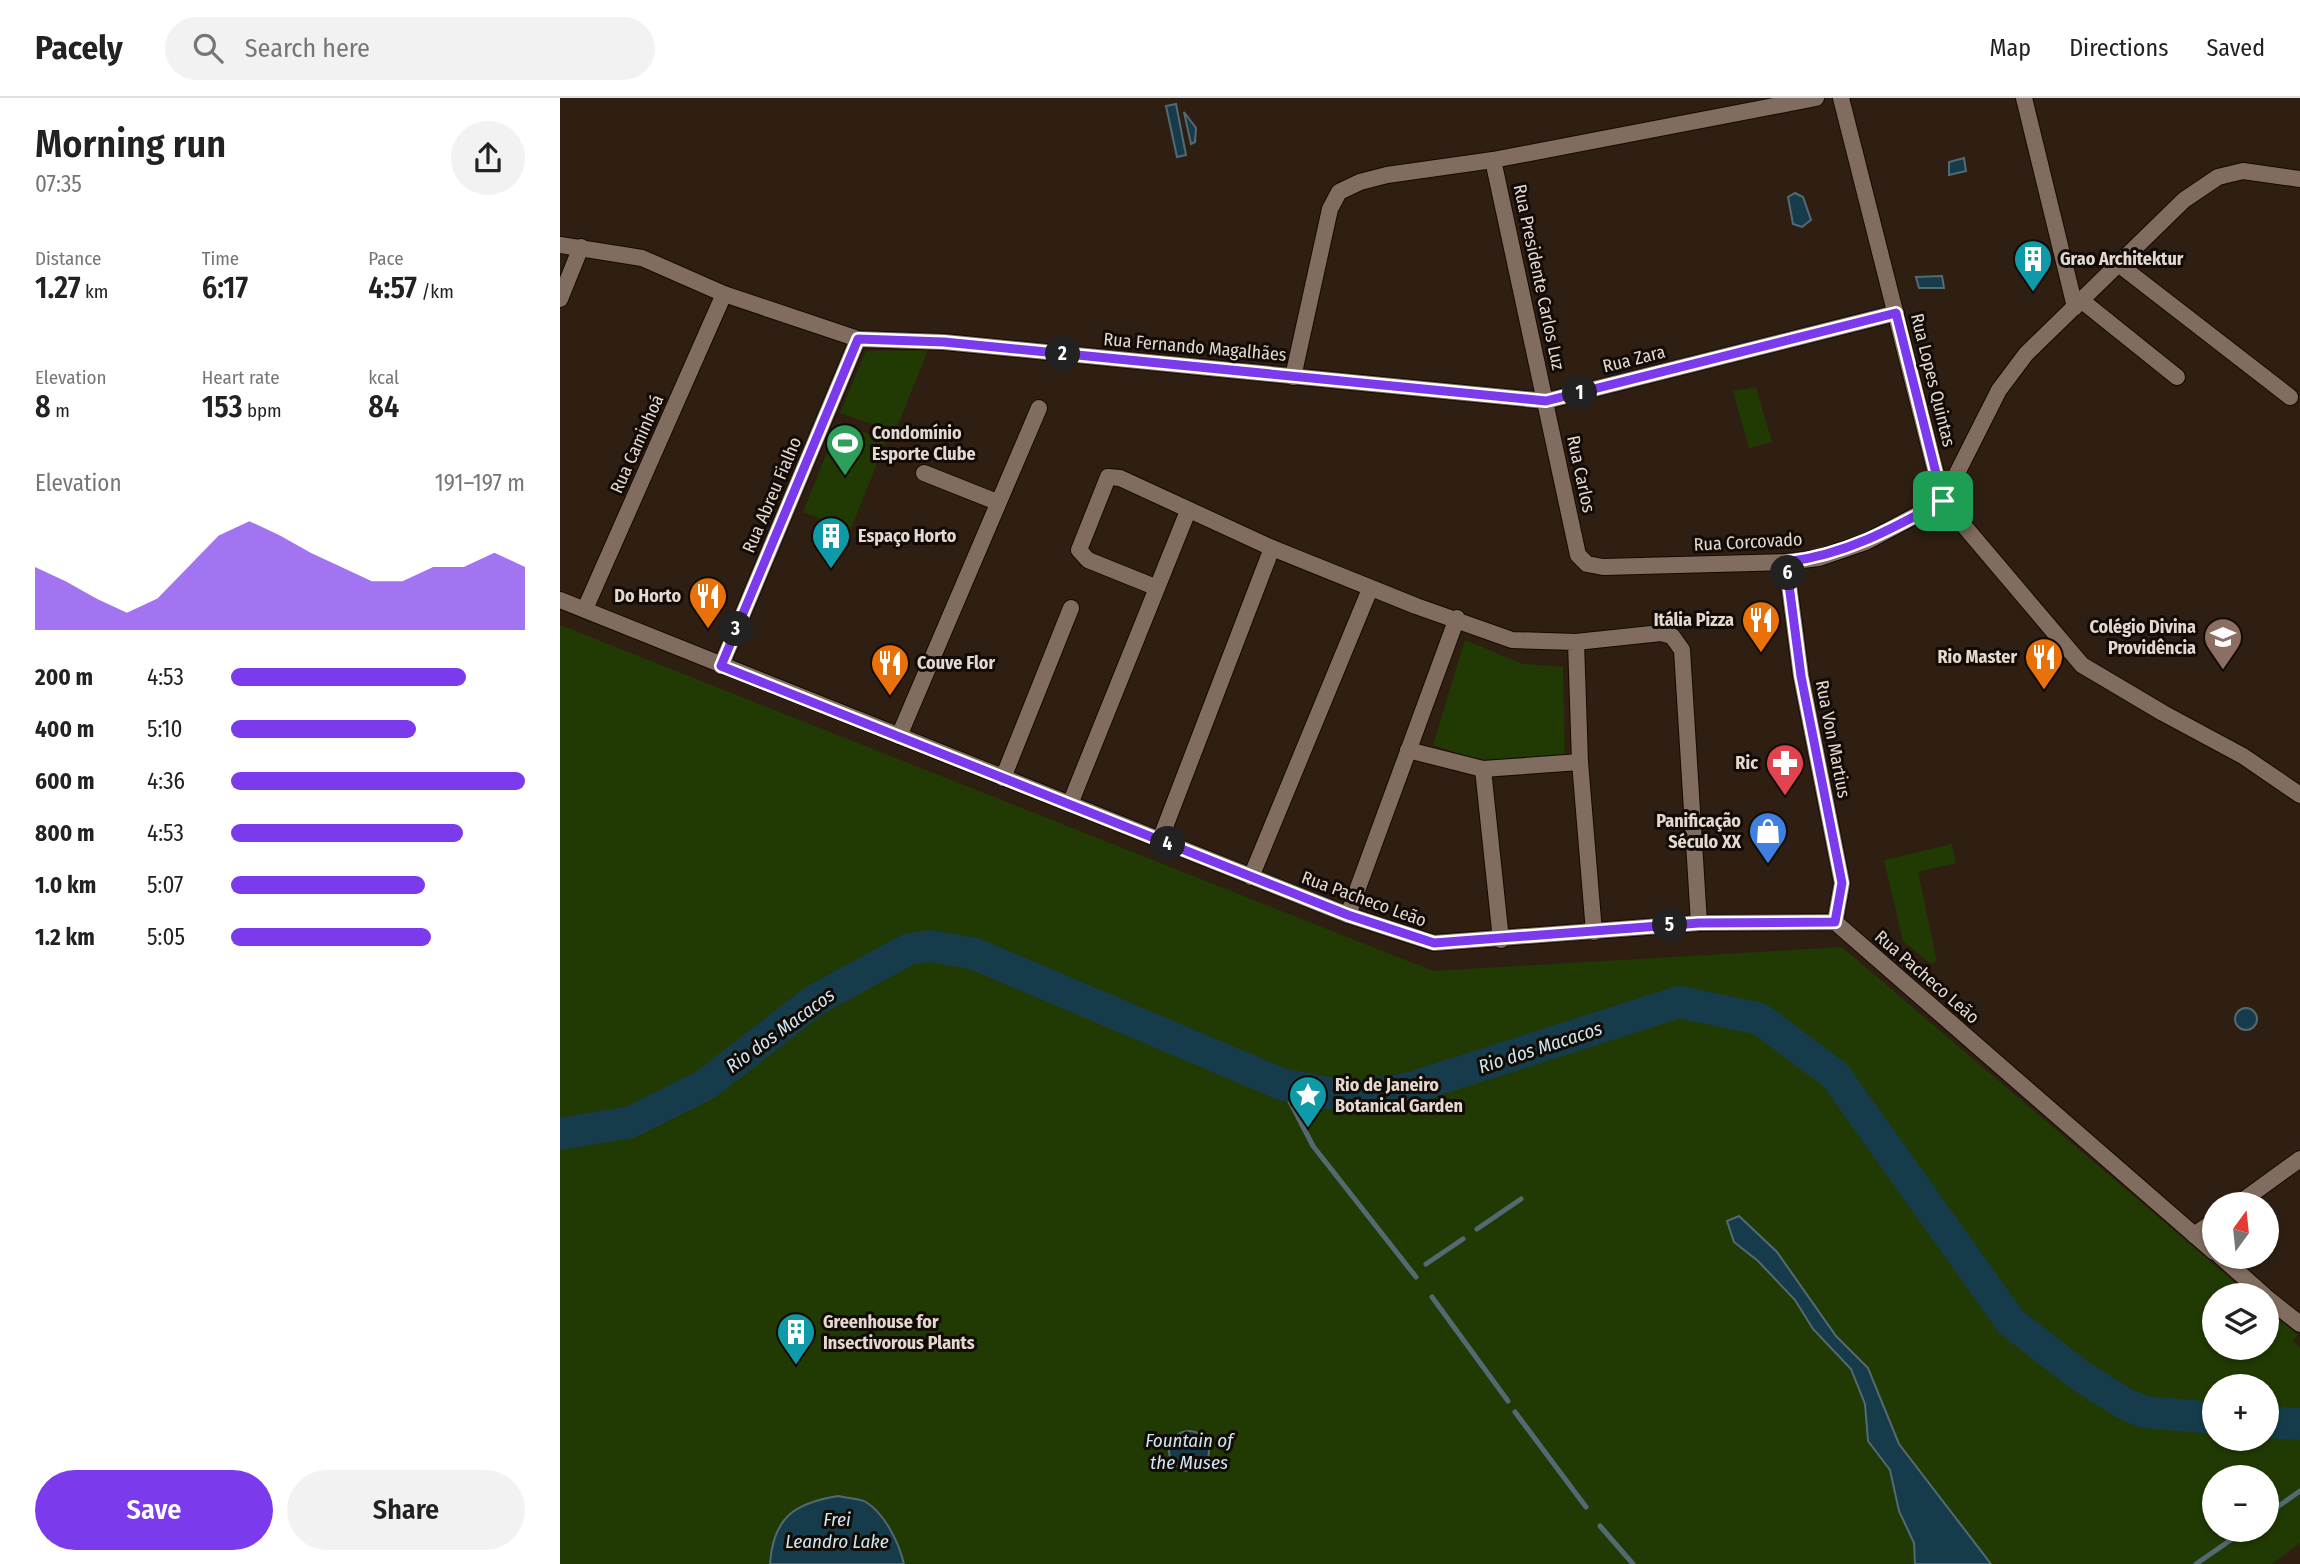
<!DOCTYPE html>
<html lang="en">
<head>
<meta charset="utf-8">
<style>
  :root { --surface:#fff; --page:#f2f2f2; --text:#222; --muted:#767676; --line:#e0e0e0; --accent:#7c3aed }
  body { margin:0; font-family:"Fira Sans Condensed",sans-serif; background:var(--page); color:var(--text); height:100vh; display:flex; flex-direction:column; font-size:26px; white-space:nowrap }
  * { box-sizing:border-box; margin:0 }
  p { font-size:23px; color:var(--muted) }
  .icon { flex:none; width:38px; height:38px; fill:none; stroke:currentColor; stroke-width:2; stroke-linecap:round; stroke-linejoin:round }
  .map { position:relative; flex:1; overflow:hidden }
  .details { display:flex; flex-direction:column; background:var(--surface); width:560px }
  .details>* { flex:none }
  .needle { width:46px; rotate:15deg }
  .fabs { position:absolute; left:1642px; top:1094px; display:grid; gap:14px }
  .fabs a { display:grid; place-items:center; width:77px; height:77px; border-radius:50%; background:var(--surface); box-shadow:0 2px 5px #0004; font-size:35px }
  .pin { position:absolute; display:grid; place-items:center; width:60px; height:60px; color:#fff; margin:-30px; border-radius:14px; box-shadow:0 4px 10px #0006 }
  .km { position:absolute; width:35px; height:35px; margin:-18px; border-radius:50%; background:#222; color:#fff; font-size:19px; line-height:35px; text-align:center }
  .round { display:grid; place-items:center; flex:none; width:74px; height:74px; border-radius:37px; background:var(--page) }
  .overview { display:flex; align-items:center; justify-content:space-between; height:119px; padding:0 35px }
  h1 { font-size:38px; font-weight:600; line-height:52px }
  .stats { display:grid; grid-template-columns:repeat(3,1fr); gap:10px; height:119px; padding:7px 35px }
  .stats div { display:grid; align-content:center }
  .stats b { font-size:30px; font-weight:600 }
  .stats small { font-size:19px; font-weight:400 }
  .stats p { font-size:19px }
  .chart { height:196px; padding:14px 35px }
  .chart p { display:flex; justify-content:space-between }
  .chart svg { width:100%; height:126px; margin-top:7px; fill:var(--accent); opacity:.7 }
  .button { display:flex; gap:14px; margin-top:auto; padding:14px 35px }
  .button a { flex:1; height:80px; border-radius:42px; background:var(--accent); color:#fff; font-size:28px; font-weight:600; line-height:80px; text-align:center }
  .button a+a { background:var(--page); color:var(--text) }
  ul { padding:0 35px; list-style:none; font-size:23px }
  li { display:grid; grid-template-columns:112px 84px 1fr; align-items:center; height:52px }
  li i { height:18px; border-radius:9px; background:var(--accent) }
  header { display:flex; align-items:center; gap:42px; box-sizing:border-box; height:98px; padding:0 35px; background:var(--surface); border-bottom:2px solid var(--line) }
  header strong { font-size:33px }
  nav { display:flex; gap:38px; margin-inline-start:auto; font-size:24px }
  .search { width:490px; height:63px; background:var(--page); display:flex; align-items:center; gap:18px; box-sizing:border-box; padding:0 24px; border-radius:38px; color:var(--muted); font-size:26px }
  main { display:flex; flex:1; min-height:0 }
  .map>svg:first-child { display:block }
  .green { fill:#213903; fill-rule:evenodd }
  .water { fill:#163b4a; stroke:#546a72; stroke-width:2 }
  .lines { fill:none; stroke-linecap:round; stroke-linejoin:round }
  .stream { stroke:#546a72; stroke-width:5 }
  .river { stroke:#163b4a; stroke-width:32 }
  .minor-casing { stroke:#170901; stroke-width:18 }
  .minor { stroke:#816d5f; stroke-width:16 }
  .route-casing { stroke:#fff; stroke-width:14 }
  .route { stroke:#7c3aed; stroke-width:9 }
  .labels { text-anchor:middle; stroke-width:6; stroke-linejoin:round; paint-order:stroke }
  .poi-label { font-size:18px; font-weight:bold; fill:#e4d9d1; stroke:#120b06; text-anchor:start }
  .street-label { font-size:18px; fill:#e4d9d1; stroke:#120b06 }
  .water-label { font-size:19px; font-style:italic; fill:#cee7f3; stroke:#120b06 }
</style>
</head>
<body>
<header>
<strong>Pacely</strong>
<div class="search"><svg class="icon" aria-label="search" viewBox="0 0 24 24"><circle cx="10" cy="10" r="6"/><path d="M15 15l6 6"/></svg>Search here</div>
<nav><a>Map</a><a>Directions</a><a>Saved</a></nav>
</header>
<main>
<section class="details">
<div class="overview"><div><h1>Morning run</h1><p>07:35</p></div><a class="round"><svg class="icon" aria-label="share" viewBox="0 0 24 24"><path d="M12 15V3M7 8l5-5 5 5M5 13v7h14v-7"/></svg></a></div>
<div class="stats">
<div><p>Distance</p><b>1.27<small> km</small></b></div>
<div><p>Time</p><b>6:17</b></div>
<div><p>Pace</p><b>4:57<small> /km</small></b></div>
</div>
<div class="stats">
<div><p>Elevation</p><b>8<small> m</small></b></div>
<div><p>Heart rate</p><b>153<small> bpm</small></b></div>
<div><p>kcal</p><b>84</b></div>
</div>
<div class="chart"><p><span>Elevation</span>191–197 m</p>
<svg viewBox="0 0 160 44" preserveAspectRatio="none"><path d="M0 44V22L10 27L20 33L30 38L40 33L50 22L60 11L70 6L80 11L90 17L100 22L110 27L120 27L130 22L140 22L150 17L160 22V44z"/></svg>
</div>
<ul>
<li><b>200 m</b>4:53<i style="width:80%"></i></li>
<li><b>400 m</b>5:10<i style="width:63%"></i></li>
<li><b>600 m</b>4:36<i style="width:100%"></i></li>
<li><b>800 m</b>4:53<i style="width:79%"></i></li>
<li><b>1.0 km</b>5:07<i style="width:66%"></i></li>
<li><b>1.2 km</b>5:05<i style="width:68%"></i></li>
</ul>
<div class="button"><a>Save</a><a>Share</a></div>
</section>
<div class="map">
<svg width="1740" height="1466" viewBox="0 0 1740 1466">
  <rect width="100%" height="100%" fill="#2f1f13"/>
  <g class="green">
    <path d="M368,252L335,334L280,315L306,253Z"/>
    <path d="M1196,289L1212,344L1189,350L1173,293Z"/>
    <path d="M279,324L326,343L290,433L243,414Z"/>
    <path d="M0,527L873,873L1282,849L1685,1193L1688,1190L1696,1197H1654V1250H1706V1210L1738,1237L1733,1243L1740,1249V1445L1712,1466H0ZM1654,1288H1706V1340H1654ZM1654,1379H1706V1432H1654Z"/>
    <path d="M905,542L963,566L1003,569L1005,660L924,664L873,647Z"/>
    <path d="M1392,746L1396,765L1358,774L1377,864L1370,865L1343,843L1324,762Z"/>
  </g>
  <g class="water">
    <path d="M616,6L626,57L617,59L606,8Z"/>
    <path d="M624,14L636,30L635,44L631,46Z"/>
    <path d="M1404,60L1406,73L1389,77V64Z"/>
    <path d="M1235,95L1243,99L1251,122L1242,129L1233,126L1228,99Z"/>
    <path d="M1382,178L1384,190H1359L1356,179Z"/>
    <circle cx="1686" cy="921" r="11"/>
    <path d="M1179,1118L1217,1154L1276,1238L1308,1270L1339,1346L1431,1466H1355L1354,1445L1339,1413L1330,1372L1308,1343L1305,1306L1291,1271L1253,1231L1235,1202L1198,1163L1174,1144L1167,1123Z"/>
    <circle cx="629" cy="1353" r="20"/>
    <path d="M278,1398C286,1400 299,1400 306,1404C325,1416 339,1445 344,1466H210C213,1419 235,1405 278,1398Z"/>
  </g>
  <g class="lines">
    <g class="stream">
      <path d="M721,986L753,1048L856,1179"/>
      <path d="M917,1131L961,1101"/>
      <path d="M866,1166L903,1141"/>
      <path d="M872,1199L948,1303"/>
      <path d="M955,1314L1026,1409"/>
      <path d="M1706,1417L1740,1393"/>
      <path d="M1040,1428L1073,1466"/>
      <path d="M1636,1466L1685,1432"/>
    </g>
    <g class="river">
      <path d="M0,1036L71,1024L145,987L255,902L349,851L371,848L415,856L721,986L788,999L847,991L1119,904L1200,921L1275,977L1451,1224L1519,1277L1567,1307L1585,1314L1654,1320"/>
      <path d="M1706,1324L1740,1326"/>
    </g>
    <defs>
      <g id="minor">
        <path d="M1281,0L1383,403L1522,567L1603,615L1683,658L1740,697"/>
        <path d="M1464,0L1515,209"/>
        <path d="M933,62L1018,457L1027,466L1043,469L1226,464L1259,460L1306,444L1383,403L1439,292L1466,256L1624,102L1658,79L1683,73L1740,81"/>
        <path d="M0,147L82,160L164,196L298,241L384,244L986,303L1336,215"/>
        <path d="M1557,165L1730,299"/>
        <path d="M0,201L21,149"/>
        <path d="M1521,202L1617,279"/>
        <path d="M733,279L770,111L779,94L800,84L827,77L933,62L1256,0"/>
        <path d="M364,375L437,404"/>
        <path d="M1226,464L1241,578L1282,785L1275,824"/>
        <path d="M595,489L528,462L519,452L548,379L560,380L712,450L856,508L952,542L1016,544L1020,664L1034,834"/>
        <path d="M0,502L788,817L874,845L1139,825L1275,824L1654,1154"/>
        <path d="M25,511L164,196"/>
        <path d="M1016,544L1101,535L1112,538L1122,552L1139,825"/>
        <path d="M161,568L298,241"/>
        <path d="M339,638L479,310"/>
        <path d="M848,652L923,671L1020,664"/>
        <path d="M923,671L941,842"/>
        <path d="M443,680L511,510"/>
        <path d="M510,706L628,413"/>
        <path d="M600,742L712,450"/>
        <path d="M691,779L810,491"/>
        <path d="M788,817L897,520"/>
        <path d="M1678,1106L1740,1061"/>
        <path d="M1634,1137L1654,1123"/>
        <path d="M1660,1158L1704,1197"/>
        <path d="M1706,1199L1740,1226"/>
      </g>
    </defs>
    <use href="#minor" class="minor-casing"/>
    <use href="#minor" class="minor"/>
  </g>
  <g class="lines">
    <defs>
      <path id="route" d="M1336,215L1383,403C1332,431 1285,457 1226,464L1241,578L1282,785L1275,824L1139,825L874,845L788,817L161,568L298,241L384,244L986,303Z"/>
    </defs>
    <use href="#route" class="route-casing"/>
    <use href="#route" class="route"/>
  </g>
  <defs>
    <symbol id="building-pin" viewBox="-11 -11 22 30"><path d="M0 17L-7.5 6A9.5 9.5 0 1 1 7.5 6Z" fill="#0f9aa8" stroke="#120b06"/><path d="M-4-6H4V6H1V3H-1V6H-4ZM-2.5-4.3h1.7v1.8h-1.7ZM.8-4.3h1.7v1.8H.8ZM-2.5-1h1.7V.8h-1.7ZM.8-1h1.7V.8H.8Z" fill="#fff"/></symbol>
    <symbol id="stadium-pin" viewBox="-11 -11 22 30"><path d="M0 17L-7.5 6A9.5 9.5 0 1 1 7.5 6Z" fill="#2e9e5b" stroke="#120b06"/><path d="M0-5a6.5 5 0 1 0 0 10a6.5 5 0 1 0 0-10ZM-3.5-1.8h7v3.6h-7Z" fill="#fff"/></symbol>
    <symbol id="restaurant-pin" viewBox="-11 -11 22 30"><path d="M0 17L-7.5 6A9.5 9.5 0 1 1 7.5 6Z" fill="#e8710a" stroke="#120b06"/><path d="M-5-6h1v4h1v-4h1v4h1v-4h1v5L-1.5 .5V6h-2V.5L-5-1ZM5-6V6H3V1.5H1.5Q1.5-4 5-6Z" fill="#fff"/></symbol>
    <symbol id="school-pin" viewBox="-11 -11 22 30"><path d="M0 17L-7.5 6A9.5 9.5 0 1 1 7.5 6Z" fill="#8d6e63" stroke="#120b06"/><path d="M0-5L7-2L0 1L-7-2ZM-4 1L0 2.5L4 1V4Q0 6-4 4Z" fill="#fff"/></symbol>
    <symbol id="pharmacy-pin" viewBox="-11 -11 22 30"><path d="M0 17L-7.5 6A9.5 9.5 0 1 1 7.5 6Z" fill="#e0444e" stroke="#120b06"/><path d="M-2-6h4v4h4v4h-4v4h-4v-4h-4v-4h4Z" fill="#fff"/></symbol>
    <symbol id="shop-pin" viewBox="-11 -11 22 30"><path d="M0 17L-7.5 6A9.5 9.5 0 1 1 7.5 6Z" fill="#3f7fe0" stroke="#120b06"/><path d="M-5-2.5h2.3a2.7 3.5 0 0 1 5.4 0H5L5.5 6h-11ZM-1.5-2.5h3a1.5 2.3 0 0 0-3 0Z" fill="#fff"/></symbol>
    <symbol id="sight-pin" viewBox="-11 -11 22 30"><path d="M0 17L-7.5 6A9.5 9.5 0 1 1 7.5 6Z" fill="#0f9aa8" stroke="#120b06"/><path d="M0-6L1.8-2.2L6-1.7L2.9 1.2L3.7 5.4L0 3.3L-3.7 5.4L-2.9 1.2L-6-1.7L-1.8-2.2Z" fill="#fff"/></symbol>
  </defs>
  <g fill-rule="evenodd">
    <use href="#building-pin" x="1451" y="139" width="44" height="60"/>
    <use href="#stadium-pin" x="263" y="323" width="44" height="60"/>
    <use href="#building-pin" x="249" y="416" width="44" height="60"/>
    <use href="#restaurant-pin" x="126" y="476" width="44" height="60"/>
    <use href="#restaurant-pin" x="1179" y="500" width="44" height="60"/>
    <use href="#school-pin" x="1641" y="517" width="44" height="60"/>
    <use href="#restaurant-pin" x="1462" y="537" width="44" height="60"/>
    <use href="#restaurant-pin" x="308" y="543" width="44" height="60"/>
    <use href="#pharmacy-pin" x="1203" y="643" width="44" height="60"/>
    <use href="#shop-pin" x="1186" y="711" width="44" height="60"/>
    <use href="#sight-pin" x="726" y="975" width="44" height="60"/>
    <use href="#building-pin" x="214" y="1212" width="44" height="60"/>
  </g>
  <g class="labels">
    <g class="poi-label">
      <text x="1500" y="167">Grao Architektur</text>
      <text x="312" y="341">Condomínio<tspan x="312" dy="21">Esporte Clube</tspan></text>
      <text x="298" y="444">Espaço Horto</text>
      <text x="121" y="504" text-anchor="end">Do Horto</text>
      <text x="1174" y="528" text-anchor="end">Itália Pizza</text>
      <text x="1636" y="535" text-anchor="end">Colégio Divina<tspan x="1636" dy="21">Providência</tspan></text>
      <text x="1457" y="565" text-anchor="end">Rio Master</text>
      <text x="357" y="571">Couve Flor</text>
      <text x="1198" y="671" text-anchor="end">Ric</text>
      <text x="1181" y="729" text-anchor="end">Panificação<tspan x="1181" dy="21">Século XX</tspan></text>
      <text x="775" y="993">Rio de Janeiro<tspan x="775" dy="21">Botanical Garden</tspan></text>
      <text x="263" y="1230">Greenhouse for<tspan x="263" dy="21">Insectivorous Plants</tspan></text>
    </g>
    <g class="street-label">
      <text transform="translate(979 179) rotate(78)" y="6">Rua Presidente Carlos Luz</text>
      <text transform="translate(635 249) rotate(5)" y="6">Rua Fernando Magalhães</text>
      <text transform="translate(1074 261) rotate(-14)" y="6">Rua Zara</text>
      <text transform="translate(1373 282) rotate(76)" y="6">Rua Lopes Quintas</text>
      <text transform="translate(77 346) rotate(-66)" y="6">Rua Caminhoá</text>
      <text transform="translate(1021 376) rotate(78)" y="6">Rua Carlos</text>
      <text transform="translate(212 397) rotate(-67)" y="6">Rua Abreu Fialho</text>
      <text transform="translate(1188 444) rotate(-3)" y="6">Rua Corcovado</text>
      <text transform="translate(1273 641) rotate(79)" y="6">Rua Von Martius</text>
      <text transform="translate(804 801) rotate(20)" y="6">Rua Pacheco Leão</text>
      <text transform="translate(1367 879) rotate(41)" y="6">Rua Pacheco Leão</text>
    </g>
    <g class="water-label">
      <text transform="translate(220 932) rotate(-36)" y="7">Rio dos Macacos</text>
      <text transform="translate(980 949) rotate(-18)" y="7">Rio dos Macacos</text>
      <text x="629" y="1349">Fountain of<tspan x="629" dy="22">the Muses</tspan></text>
      <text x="277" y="1428">Frei<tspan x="277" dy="22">Leandro Lake</tspan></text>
    </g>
  </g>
</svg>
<div class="fabs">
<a><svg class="needle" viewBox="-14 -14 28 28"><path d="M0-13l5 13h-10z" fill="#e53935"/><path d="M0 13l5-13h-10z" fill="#767676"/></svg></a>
<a><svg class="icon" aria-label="layers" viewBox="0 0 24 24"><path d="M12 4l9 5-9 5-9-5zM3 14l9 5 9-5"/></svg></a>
<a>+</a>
<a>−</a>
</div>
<div class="pin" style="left:1383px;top:403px;background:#1e9e55"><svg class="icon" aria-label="arrive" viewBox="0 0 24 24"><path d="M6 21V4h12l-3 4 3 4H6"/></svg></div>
<b class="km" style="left:1020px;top:295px">1</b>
<b class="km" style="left:503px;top:256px">2</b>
<b class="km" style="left:176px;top:531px">3</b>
<b class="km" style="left:608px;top:746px">4</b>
<b class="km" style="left:1110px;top:827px">5</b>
<b class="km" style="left:1228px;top:475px">6</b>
</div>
</main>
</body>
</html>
